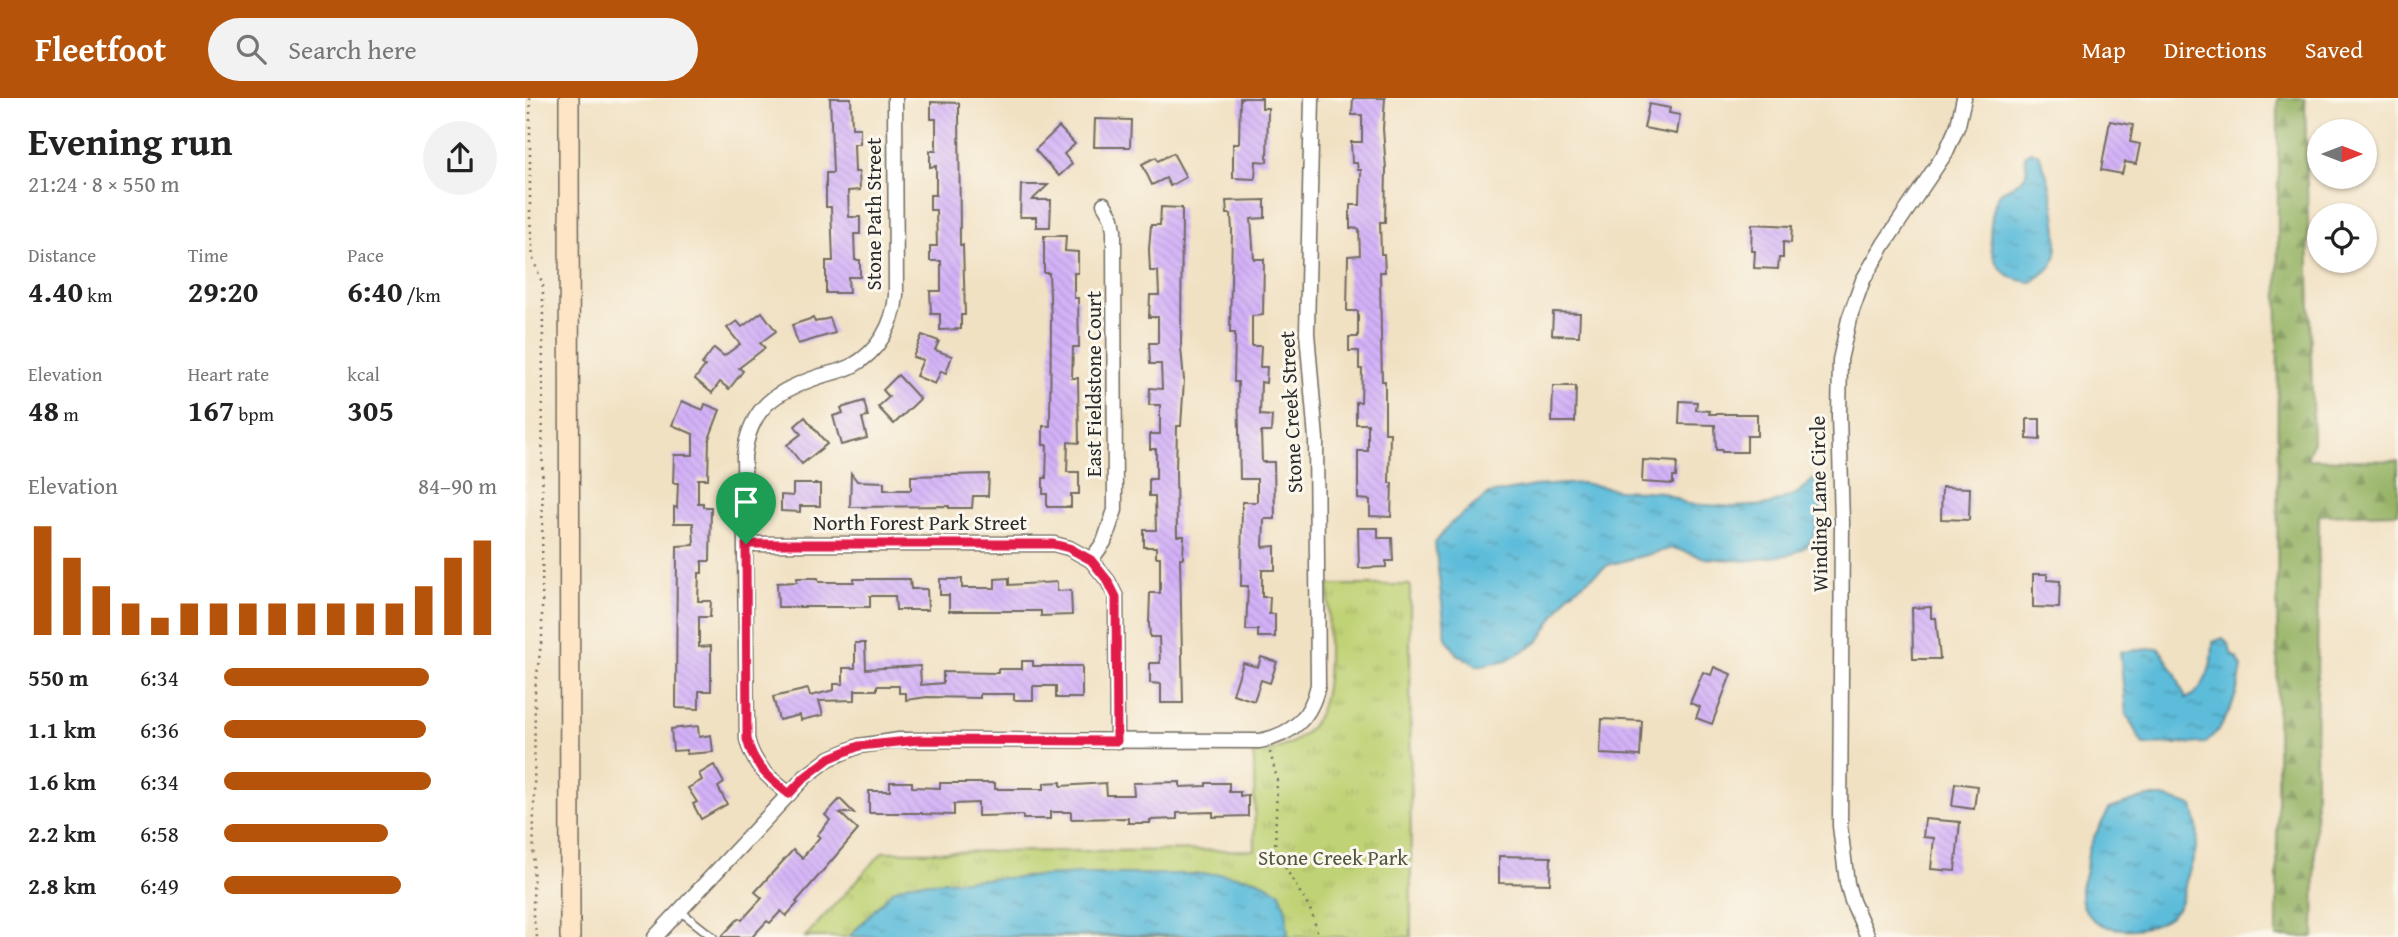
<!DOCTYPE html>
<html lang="en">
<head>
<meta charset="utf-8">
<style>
  :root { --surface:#fff; --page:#f2f2f2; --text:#222; --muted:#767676; --accent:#b45309 }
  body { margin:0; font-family:"Gentium Book Plus",serif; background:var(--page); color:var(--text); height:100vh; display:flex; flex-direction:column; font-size:26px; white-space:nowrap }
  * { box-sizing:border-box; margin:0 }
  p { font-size:23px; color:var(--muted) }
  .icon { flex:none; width:38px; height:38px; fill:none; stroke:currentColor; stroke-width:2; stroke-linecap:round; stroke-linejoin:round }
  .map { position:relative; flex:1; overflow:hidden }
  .side { display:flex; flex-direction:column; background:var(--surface); width:525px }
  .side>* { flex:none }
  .needle { width:46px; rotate:90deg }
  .fabs { position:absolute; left:1782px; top:21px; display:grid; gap:14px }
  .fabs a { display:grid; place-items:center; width:70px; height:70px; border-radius:50%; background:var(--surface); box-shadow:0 2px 5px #0004; font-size:35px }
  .pin { position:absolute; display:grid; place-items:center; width:60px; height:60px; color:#fff; margin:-72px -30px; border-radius:50% 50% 50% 0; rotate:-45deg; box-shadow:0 0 7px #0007 }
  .pin .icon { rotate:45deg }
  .round { display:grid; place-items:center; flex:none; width:74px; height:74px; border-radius:37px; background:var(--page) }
  .summary { display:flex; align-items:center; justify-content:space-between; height:119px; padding:0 28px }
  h1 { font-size:38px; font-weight:800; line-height:52px }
  .figures { display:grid; grid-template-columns:repeat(3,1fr); gap:10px; height:119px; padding:7px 28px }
  .figures div { display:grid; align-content:center }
  .figures b { font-size:30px; font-weight:800 }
  .figures small { font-size:19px; font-weight:400 }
  .figures p { font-size:19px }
  .chart { height:196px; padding:14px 28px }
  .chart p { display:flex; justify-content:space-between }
  .chart svg { width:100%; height:126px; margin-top:7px; stroke:var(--accent); stroke-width:6 }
  ul { padding:0 28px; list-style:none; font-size:23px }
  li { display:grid; grid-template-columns:112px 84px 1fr; align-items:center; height:52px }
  li i { height:18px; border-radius:9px; background:var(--accent) }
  header { display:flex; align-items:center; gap:42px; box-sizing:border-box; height:98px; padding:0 35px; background:var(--accent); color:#fff }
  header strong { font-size:33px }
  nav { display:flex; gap:38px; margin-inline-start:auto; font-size:24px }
  .search { width:490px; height:63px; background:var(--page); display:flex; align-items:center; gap:18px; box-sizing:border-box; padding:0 24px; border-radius:38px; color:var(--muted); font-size:26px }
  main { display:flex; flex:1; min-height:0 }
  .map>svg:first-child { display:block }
  .forest { fill:url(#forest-firs); stroke:#617048; stroke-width:2 }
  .park { fill:url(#park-tufts); stroke:#757e50; stroke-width:2 }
  .water { fill:url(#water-ripples); stroke:#447482; stroke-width:2 }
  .building { fill:url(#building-back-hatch) }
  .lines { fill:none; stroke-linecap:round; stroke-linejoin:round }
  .service-casing { stroke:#706b60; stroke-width:10 }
  .minor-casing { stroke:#706b60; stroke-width:17 }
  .secondary-casing { stroke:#706b60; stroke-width:22 }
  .path { stroke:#706b60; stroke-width:2.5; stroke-dasharray:2 5; stroke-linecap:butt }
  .service { stroke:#fff; stroke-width:7 }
  .minor { stroke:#fff; stroke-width:14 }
  .secondary { stroke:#fde5c5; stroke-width:19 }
  .route-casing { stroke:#fff; stroke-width:14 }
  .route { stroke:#e11d48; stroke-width:9 }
  .labels { text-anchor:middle; stroke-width:6; stroke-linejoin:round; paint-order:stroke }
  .street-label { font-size:21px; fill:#2b2b2b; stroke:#fbf7ec }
  .park-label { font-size:21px; fill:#50553e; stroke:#fbf7ec }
</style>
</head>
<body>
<header>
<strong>Fleetfoot</strong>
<div class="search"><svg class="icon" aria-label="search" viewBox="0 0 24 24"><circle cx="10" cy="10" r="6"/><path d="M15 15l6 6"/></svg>Search here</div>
<nav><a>Map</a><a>Directions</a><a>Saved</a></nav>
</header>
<main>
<section class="side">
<div class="summary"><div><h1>Evening run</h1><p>21:24 · 8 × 550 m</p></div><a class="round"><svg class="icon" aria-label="share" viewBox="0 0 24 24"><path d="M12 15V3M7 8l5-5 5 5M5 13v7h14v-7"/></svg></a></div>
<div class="figures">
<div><p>Distance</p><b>4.40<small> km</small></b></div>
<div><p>Time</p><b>29:20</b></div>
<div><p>Pace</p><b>6:40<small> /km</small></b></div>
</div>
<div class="figures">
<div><p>Elevation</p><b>48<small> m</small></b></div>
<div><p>Heart rate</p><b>167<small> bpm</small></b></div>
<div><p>kcal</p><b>305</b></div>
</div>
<div class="chart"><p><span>Elevation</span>84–90 m</p>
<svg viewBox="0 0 160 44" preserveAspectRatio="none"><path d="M5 44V6M15 44V17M25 44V27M35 44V33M45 44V38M55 44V33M65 44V33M75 44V33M85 44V33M95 44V33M105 44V33M115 44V33M125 44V33M135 44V27M145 44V17M155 44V11"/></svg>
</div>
<ul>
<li><b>550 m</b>6:34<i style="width:75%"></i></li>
<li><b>1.1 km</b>6:36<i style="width:74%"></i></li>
<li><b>1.6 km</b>6:34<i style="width:76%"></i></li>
<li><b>2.2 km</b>6:58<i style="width:60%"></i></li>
<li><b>2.8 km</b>6:49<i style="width:65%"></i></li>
</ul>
</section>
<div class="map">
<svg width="1873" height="839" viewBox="0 0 1873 839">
  <defs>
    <pattern id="forest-firs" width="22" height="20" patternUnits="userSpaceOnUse" patternTransform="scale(1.75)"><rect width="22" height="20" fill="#97b466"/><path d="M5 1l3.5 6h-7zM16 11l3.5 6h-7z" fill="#7b9354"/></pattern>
    <pattern id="park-tufts" width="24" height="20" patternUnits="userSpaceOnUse" patternTransform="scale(1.75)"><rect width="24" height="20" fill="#bfd275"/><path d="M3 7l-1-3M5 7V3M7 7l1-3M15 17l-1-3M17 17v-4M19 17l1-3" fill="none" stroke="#a4b465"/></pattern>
    <pattern id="water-ripples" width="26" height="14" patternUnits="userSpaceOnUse" patternTransform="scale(1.75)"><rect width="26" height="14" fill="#5cbcda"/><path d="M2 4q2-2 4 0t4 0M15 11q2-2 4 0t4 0" fill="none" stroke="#4c99b1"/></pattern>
    <pattern id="building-back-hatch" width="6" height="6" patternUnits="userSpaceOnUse" patternTransform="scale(1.75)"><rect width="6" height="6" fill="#d3b1f8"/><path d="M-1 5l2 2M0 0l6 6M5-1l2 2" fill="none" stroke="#b598d5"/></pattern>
  </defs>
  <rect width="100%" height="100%" fill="#fbf7ec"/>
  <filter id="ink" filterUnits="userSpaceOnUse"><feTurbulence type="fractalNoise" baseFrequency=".0143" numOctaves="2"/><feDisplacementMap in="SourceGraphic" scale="14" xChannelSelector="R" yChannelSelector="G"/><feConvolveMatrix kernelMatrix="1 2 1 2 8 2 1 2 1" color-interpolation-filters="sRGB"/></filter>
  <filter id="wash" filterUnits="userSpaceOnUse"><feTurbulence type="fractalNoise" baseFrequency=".00686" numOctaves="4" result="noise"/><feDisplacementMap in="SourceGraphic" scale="28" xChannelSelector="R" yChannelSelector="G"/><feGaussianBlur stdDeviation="1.57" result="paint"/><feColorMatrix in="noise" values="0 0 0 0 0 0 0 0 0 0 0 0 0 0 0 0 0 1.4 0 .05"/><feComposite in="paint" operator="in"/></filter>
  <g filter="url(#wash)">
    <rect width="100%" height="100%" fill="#f1e1c3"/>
    <path class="forest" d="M1753,0H1780L1788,343L1782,361L1873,363V415L1794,417L1789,839H1752Z"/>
    <path class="park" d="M804,487H885L886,839H280L358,754L730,752L729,656C794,647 803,610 803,552C803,530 804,508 804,487Z"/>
    <g class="water">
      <path d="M1505,53L1513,56C1525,77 1539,143 1528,165C1525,172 1513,179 1507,184C1473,182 1462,158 1466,126C1467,117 1468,108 1472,100C1478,89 1491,88 1498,80C1504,74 1501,65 1500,58Z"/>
      <path d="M1292,379L1300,391L1290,435L1282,448L1267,456L1221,463L1180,460L1148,450L1083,467L1044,496L1013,544L982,562L953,568L932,556L921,540L910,445L925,426L964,396L1009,388L1057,385L1094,392L1137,394L1162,406L1210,409L1243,407L1271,396Z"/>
      <path d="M1698,540L1703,546L1707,557L1712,560L1717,569C1713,597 1703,625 1681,645L1618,647L1601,616L1595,554L1634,550L1650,575L1661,601C1682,591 1688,565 1688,544Z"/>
      <path d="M1621,699H1639L1668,708C1675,735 1674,745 1665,771C1658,788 1660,807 1644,819C1616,839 1555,838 1556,793C1556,785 1560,779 1561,772C1562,766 1561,761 1563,755C1565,743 1578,724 1584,711Z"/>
      <path d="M556,776H699L731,781L755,794L761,812L763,837L324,839L368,792L386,785Z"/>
    </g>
    <g id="blocks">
      <g class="building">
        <path d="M305,0H326L327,30H335V46H329L330,74H334L335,92L323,93L324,119H335V136H329L330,162H335V179H323L324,195H301V163H308L306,109H301V75H308Z"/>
        <path d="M715,0H737V10H743L742,64L731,63L730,81L708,80V46H714Z"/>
        <path d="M828,0H860L858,31L861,71L860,124H855L856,156H859L860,174H855L856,238L857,283H860V335H865L864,385H867L866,419L845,418V402L833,401V353H843V326H831V304H836L837,271H834V253H824V239H833V213H822L823,158L835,157L834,131L825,130V107H835L836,72H833L832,65H827L826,44H837V17H827Z"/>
        <path d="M406,4L434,5L435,147H438L440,217H436V231L415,232V216H406L405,193H416V163H405V148H412L411,112H405V97H411V68L405,69V53H411V21H406Z"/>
        <path d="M1124,6L1145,10L1144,15L1155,17L1152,36L1119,30Z"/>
        <path d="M570,21L606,22L605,49H569Z"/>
        <path d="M1585,23L1608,27L1605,44L1615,46L1611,66L1600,64L1597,76L1576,72Z"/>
        <path d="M534,29L550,46L539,56L547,66L534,78L510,52Z"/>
        <path d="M648,55L661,79L645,88L641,80L627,87L617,66L631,59L633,63Z"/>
        <path d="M496,87H523L507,102H526L525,129H511V119H495Z"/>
        <path d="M740,102V120L726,121L729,161H739L738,217L727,218V248H736L735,269H742L741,285L736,284L735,317L747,318L746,334H736L737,364H749L750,421H739L738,449L750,448V472H737V499H745L744,516H750V539H733V532H721L723,488H716L717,404H732V381H715L713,284H709L710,235H705L707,132L706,116H702L701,103Z"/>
        <path d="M636,109L657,110L656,250L659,282L656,328H652L651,373L652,438H659L658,460H655L658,605H636V586L625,585V565H635L634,539H625L624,525L625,495H635V459H631V449H619V432H631L630,398H624V381H631V351H625V336H635V307H624L625,290L637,291L636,266H625L624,245H633V219H624L625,197H634L633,173H625L624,151L626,127H635Z"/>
        <path d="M1227,126L1267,128L1266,145L1258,144V160H1254L1253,171L1229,170L1230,153H1226Z"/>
        <path d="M519,138H541L540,153L553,154V175H549V200H553L554,249H548L547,280H553L554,345L543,344L542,374H554V396H546V409H522V396H518V380H521L522,347H518V328H525L526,223L524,175H519Z"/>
        <path d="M237,214L251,233L235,245L240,250L214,270L218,273L204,291L195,284L187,295L170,281L180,268L177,266L189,250L199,258L215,246L202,230L212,223L217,229Z"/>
        <path d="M1028,214L1055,215L1054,238L1027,237Z"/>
        <path d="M288,220L290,224L305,220L310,235L273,246L267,227Z"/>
        <path d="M397,237L414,243L410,252L427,258L421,275L416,273L410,286L391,278L398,262L388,259Z"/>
        <path d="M373,277L395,301L369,326L353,309L364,299L358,292Z"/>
        <path d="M1028,288H1051L1050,324H1027Z"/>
        <path d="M157,303L178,312L180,306L195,312L184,341L183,381H173V405H178V409H186L185,463H177V475H174L173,503H186L185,519H174V549L186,548V593H174V611L151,610L152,448L169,447L168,425H149V409L152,410L153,385H148L149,357H168V336L147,327Z"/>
        <path d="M339,303L343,319L337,320L342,340L316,347L308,318L318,315L316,310Z"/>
        <path d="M1155,303L1172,304L1171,312L1185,313L1184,316H1232V338H1222V354H1197V352H1191L1190,327L1154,326Z"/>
        <path d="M280,319L302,346L277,366L262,347L276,336L270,328Z"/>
        <path d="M1502,321H1515V342L1502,341Z"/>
        <path d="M1118,362L1152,364L1151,379H1148V386L1117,384Z"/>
        <path d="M326,375L332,383L359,384V392H386V378L464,376L463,398H448L447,410H424V408L325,409Z"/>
        <path d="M268,386H295V408H275V414L256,413V397L268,398Z"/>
        <path d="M1417,389L1445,390L1444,422L1416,421Z"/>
        <path d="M833,430H853V440H867L868,463H861V469L834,470Z"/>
        <path d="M1508,476H1522V482L1535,483L1534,510L1508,509Z"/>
        <path d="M272,480H293L294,484H329V481H385L386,491H402L403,512H371L370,498H345V509H253L252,485L272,484Z"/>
        <path d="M484,480V487L532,484V493L546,492L547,517L516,518V513H424V497H415V481H437V490H470V481Z"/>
        <path d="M1406,509V520H1411L1415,561H1388L1387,510Z"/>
        <path d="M330,545H340L341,571L395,568L396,587L418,585V574L473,575V571H497V563H508V568H557V600H531V588H508V602H489V596H455V600L402,599L381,602V595H374V588H352V592H330V602L294,603L298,617L276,622L275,617L254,622L248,599L283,591L285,598L309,592V586H318V570H330Z"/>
        <path d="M736,559L752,564L745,585L736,582L729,603L708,596L718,565L733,569Z"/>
        <path d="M1189,569L1206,576L1187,626L1171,620L1175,609L1165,605L1178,574L1186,577Z"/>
        <path d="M1077,621L1117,623L1115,658L1075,656Z"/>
        <path d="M173,628L174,639L186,637L188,654L162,656V652L148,653L146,631Z"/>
        <path d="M189,667L199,685L193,689L202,706L176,721L168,706L172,704L163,690L177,682L174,676Z"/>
        <path d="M365,684H387V689L415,690V685H470V691H519V685L536,684V688L581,685L582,697H609L608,685L655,684V689L681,688V685H704V694H715V698L723,697V718L688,719V714L652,715V721L625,722V725H603V720L546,721V714H525V721H498V717L453,718V705L429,706V717L397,716V715H344V693H365Z"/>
        <path d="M1430,685L1452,688L1449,711L1427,708Z"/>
        <path d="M315,701L329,715H315L333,732L271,804L273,805L261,818L256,813L245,825L242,823L227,839H196L214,820L217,822L237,800L230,794L268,752L277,760L295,739L292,737L305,722L300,717Z"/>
        <path d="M1400,721L1435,724L1430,773L1406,771L1409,740L1398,739Z"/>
        <path d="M974,758L1026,759L1025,786L974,785Z"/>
      </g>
    </g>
  </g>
  <g filter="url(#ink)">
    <use href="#blocks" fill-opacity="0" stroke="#706b60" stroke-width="2"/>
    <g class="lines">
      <defs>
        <path id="service" d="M155,813L188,839"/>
        <g id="minor">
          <path d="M221,446H529L544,450L566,462L583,483L591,499L592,643"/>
          <path d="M566,462L579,444L590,412L589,132L587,120L579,106"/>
          <path d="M264,696C244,680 228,667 222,641L219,358C225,308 251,293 296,278C306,275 317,273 327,268C353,254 369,226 371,197L370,0"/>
          <path d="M130,839L280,679L305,660L334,648L374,642L734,643C767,637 786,620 793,587L791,341L782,235L787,0"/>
          <path d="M1343,839L1327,803L1322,785L1315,728L1317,425L1314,317L1315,262L1324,221L1338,182L1359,146L1421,54L1433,27L1439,0"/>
        </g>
        <path id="secondary" d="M44,0L45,839"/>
      </defs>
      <use href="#service" class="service-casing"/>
      <use href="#minor" class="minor-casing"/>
      <use href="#secondary" class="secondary-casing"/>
      <g class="path">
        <path d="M5,0V120L8,161L18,187L17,538L10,592L8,817L12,839"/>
        <path d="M745,654L752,681L750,752L787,815L792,833L791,839"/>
      </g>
      <use href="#service" class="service"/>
      <use href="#minor" class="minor"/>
      <use href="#secondary" class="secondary"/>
    </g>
  </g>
  <g class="lines" filter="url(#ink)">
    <defs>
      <path id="route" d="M221,446H528L544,450L566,462L583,483L591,499L592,643L393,642L334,648L305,660L280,679L264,696C244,680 228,667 222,641Z"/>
    </defs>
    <use href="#route" class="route-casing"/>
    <use href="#route" class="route"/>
  </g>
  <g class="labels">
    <g class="street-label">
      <text transform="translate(349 116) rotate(-90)" y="7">Stone Path Street</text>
      <text transform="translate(569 286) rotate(-90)" y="7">East Fieldstone Court</text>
      <text transform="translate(766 314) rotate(-93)" y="7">Stone Creek Street</text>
      <text transform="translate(1294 406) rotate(-91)" y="7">Winding Lane Circle</text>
      <text x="395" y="432">North Forest Park Street</text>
    </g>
    <g class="park-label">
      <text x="808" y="767">Stone Creek Park</text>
    </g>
  </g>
</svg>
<div class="fabs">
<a><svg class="needle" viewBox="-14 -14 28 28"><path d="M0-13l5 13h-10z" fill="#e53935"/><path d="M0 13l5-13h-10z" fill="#767676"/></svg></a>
<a><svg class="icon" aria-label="locate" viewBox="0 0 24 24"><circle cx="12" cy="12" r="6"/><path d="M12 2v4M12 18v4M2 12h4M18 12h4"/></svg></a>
</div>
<div class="pin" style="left:221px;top:446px;background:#1e9e55"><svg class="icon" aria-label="arrive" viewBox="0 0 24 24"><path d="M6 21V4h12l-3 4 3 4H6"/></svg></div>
</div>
</main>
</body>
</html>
